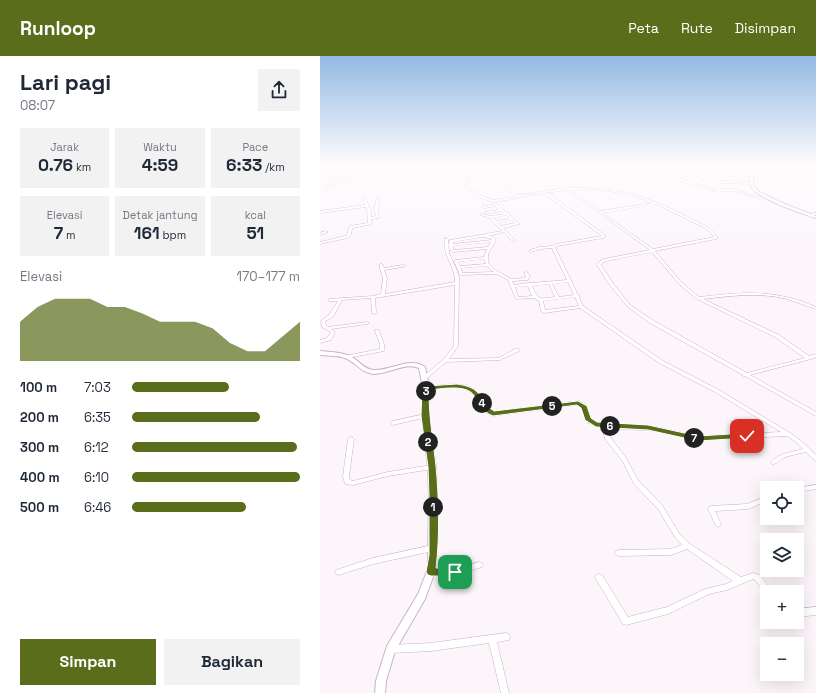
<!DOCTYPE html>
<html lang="id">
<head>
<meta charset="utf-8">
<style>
  :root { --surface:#fff; --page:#f2f2f3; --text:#1f2937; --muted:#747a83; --accent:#5a6d1b }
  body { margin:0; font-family:"Space Grotesk",sans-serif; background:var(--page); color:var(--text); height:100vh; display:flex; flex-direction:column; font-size:15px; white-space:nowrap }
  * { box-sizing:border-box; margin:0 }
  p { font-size:13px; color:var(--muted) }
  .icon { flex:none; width:22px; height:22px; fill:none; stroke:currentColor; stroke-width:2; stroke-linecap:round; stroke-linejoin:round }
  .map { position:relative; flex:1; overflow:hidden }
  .side { display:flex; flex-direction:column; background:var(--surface); width:320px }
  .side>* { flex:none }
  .fabs { position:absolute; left:440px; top:425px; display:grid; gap:8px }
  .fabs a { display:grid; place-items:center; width:44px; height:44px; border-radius:0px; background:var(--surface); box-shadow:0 4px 16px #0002; font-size:20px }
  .pin { position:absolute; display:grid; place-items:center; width:34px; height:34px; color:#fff; margin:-17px; border-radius:8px; box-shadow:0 2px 6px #0006 }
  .km { position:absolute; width:20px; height:20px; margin:-10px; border-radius:50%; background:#222; color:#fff; font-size:11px; line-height:20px; text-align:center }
  .round { display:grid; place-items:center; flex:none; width:42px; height:42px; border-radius:0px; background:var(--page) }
  .head { display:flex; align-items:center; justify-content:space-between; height:68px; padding:0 20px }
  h1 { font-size:22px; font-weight:600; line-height:30px }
  .metrics { display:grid; grid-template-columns:repeat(3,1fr); gap:6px; height:68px; padding:4px 20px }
  .metrics div { display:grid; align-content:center; border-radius:0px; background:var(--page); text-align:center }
  .metrics b { font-size:17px; font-weight:600 }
  .metrics small { font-size:11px; font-weight:400 }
  .metrics p { font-size:11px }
  .chart { height:112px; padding:8px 20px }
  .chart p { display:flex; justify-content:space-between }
  .chart svg { width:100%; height:72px; margin-top:4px; fill:var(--accent); opacity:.7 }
  .action { display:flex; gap:8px; margin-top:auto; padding:8px 20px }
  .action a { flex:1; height:46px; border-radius:0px; background:var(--accent); color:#fff; font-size:16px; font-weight:600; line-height:46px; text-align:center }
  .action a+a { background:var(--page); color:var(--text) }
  ul { padding:0 20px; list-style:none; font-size:13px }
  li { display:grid; grid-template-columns:64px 48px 1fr; align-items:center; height:30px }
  li i { height:10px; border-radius:5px; background:var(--accent) }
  header { display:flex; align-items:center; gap:24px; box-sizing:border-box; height:56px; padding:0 20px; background:var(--accent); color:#fff }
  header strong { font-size:19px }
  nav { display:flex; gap:22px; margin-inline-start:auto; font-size:14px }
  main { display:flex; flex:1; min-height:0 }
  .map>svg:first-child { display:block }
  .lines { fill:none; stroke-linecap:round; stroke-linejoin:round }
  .minor-casing { stroke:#ccb1c9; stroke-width:1 }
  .tertiary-casing { stroke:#ccb1c9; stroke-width:2 }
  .minor { fill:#fff; fill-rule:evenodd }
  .tertiary { fill:#fff; fill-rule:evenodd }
  .route { fill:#5a6d1b; stroke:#fff }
</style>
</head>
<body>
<header>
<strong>Runloop</strong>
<nav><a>Peta</a><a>Rute</a><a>Disimpan</a></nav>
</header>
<main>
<section class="side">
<div class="head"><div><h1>Lari pagi</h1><p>08:07</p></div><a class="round"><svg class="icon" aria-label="share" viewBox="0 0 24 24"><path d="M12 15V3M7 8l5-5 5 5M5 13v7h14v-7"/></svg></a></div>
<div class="metrics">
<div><p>Jarak</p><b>0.76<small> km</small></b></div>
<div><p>Waktu</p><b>4:59</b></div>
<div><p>Pace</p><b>6:33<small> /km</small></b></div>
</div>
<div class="metrics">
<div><p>Elevasi</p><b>7<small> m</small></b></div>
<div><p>Detak jantung</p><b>161<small> bpm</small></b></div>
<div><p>kcal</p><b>51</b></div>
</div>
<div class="chart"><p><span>Elevasi</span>170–177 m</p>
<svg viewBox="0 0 160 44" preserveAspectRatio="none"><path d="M0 44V20L10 11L20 6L30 6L40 6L50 11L60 11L70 15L80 20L90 20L100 20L110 24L120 33L130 38L140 38L150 29L160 20V44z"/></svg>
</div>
<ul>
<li><b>100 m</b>7:03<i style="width:58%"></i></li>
<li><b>200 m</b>6:35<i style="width:76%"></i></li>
<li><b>300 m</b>6:12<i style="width:98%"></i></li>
<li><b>400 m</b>6:10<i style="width:100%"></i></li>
<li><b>500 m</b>6:46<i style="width:68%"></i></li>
</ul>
<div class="action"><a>Simpan</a><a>Bagikan</a></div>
</section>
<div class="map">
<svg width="496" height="637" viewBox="0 0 496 637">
  <rect width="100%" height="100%" fill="#fcf6fb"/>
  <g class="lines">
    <defs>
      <g id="minor">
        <path d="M125,108H130L152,114L146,130L160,139L173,144L196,141L159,108H162L198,139C215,138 232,133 249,132C293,130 327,140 366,160C377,166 391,170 398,182L396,183L335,195L361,226L379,241C408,238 437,234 466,241C477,243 486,247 496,251V253C486,250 477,246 467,243C439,236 411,240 383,243L459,279L489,300L496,298V301L491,303L430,319L496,356V360L425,320H423V319L330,267L308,251L289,228L277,209L280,205L284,203L330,194L248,134L224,137L231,139L286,180L283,182L237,190L235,191L258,239L260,240L259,241L263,250L343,305L399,334L470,377L480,384L496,399V405L494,404L486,396C479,398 470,399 463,402C459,405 457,408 452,408L451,406C459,397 472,396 483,393L476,386L467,380L378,384L336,375L287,372L291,382L306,402L318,424L342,449L359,477L370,488L421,521L433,517L440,519L453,536H447V539L446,538L435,524L433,523L407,534L389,538L348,558L306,569L303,568L276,523L275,521L276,519L279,518L282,519L308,561L347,551L385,533L406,528L413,525L367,493L351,499L299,500L296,499L295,497L296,495L299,494L351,493L362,489L355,481L338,453L314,428L302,404L285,383L282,371L268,367L261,350L257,349L173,360C160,355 159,339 147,334C134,327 118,335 104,333L103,332L106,330C122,331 145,322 158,337C163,343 166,351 174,356L258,345L265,348L272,365L284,368L336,371L378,380L461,376L395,336L339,307L260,252L224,257L221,255L219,245L214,242L196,243L188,224L177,218L140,219L134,205L135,204L164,201L167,193L133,196L129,193V190L128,189L129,188L130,184L161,179H165V178L182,175L170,162L160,159L162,158L171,160L184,158L181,155L165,158V156L179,154L175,150L164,152H163V150L177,148L187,157H189V159L200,168L183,172L194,183V185H192L184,176L168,180H172L176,184L168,198V206L170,209L174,213L191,223L205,222L206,220L204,217L206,216H207L210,220L208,224L192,225L194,229L209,227H211L247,224L232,192L220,193L211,196L209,195L210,194L219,191L232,190L236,188L282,180L229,141L223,139V137L200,141L199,142L173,146L158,141L144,130L150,115ZM266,133C289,134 311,138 332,147L280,155L251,134ZM336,148L383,171L390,176L394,181L333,193L282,157ZM186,159L190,163L177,165L173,162ZM192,164L195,167L181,170L178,167ZM161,181L170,182L172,184L133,188V186ZM171,186L168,191L134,194L133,193V190ZM332,196L359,228L377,243L455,281L485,302L427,317L334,265L310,249L292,226L281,209L282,207L286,205ZM164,203L166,208L140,210L138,206ZM167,210L174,216L142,217L141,212ZM248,226L254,239L239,241L232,228ZM229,228L235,241C219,243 219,245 212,230ZM208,230L212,240L198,241L195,231ZM255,241L259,250L225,254L223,245Z"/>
        <path d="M311,108C318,108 324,110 331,110C338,110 344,108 351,108L339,111C348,125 365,117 378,117V119L385,122V124H383L375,119L357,121L362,123L396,134L394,135L360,125L352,121L344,119L340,116L337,112H324L329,114V116L320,117V115H325L322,113V111Z"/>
        <path d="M360,108H364L377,114H397L391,108H394L400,114H432L433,115L432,116H389L396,120V121L395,122L385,116H376Z"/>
        <path d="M431,108L438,109L437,110Z"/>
        <path d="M0,110L7,115L29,111V113L8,117L4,118L6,119L29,123L31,126L30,127L27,125L8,121L10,123L7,130L17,129L18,130L17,131L4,132L8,123L1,118L5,116L0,112Z"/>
        <path d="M402,125L433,126L434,127L433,128L401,127V125Z"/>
        <path d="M402,133H414L435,140L447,142C438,144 427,138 418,136C412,134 407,135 401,135V133Z"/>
        <path d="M58,141L59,142L58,152L59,162L51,163L52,167L48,169L32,172L31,179L27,182L0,188V186L25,180L27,179L30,170L48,167L47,154L46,151L0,157V155L45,149L43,143L44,142H45L49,150V151L51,154V161L56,160L54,152L57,142Z"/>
        <path d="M496,156V158L490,161L488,160Z"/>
        <path d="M5,175L8,176L0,179V177Z"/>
        <path d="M125,182L128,183L129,197L137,215L139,222L138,290L129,303L179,302L195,293H199V295L180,304L126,306L106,323H102L101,322L102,321L123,304L134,290L135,229L55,242L56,257L54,258L52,257L51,242L22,244L13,261L5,265L6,269L8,271L47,266L49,267L47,268L11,273L15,276L11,284L0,287V284L7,282L11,276L2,271L1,265L9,259L18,245H10L8,244L9,243L53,240L61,238L63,222L60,213V208H62L64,212L83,209L85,210L83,211L64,214L67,222L65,238L135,226C135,209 122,200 125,182Z"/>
        <path d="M55,274H59V275L64,288V295L27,302H25V300L60,293V288L55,275Z"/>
        <path d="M105,358L108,360L107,361L73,369L71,368L70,367L71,366L73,365Z"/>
        <path d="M31,381L33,382L34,383L29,420L30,424L33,425L68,416L112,409H114L115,411L114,413H112L68,420L33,429L25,428L23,420L28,383L29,382Z"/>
        <path d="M496,429V433L477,436V432H476Z"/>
        <path d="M447,440V445L428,453L395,455L401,468L400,470L398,471L396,470L388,453L389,451L391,450L427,448Z"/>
        <path d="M113,489L115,490L117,492L115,494L113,495L53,508L19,519L16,518L15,516L16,514L53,502Z"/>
        <path d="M159,506L162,507L163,509L162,511L135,519H111L108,518L107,516L108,514L111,513H135Z"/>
        <path d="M496,551V559L477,561V553Z"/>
        <path d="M186,577L189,578L190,581L189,584L177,586L189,637H181L169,587L111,595L71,597L68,596L67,593L68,590L71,589L111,587Z"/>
      </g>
      <g id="tertiary">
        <path d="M436,108H439C433,115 430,127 437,134C439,136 443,138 446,139C462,148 479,153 496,160V162C480,157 449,146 436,136C427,130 429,115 436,108Z"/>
        <path d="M0,295C10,296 21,296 30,300C39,304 44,314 54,314C70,315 91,300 105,311L109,332L108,360L116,411L117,440L116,513L105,543L75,595L66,625L65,637H55L56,625L67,590L98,538L108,513L109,440L108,411L102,360L103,332L99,312C84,306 69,318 54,318C42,317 37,308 27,303C19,299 9,300 0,299Z"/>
      </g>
    </defs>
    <use href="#minor" class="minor-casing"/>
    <use href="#tertiary" class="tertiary-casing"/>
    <use href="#minor" class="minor"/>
    <use href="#tertiary" class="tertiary"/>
  </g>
  <linearGradient id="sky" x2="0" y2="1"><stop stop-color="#93b9e3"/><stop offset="0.55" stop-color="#fefbfd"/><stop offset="1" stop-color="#fefbfd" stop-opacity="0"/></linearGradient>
  <rect width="496" height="197" fill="url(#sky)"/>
  <path class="route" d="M137,328C165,332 156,343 174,355L258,345L267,350L271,362L277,366L328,369L378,380L427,377L431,380L427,382L378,385L328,374L276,371L265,364L261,352L257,349L173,360C160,356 158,338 147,334C136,330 120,333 109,334C109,362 113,383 116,410C119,442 120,480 116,512L138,513L139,516L138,519L135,520H111L108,519L106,516L109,499V440L108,411L101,360L102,332L106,330Z"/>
</svg>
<div class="fabs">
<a><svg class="icon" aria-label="locate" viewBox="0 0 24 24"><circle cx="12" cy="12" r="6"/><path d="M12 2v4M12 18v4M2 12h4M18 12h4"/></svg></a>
<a><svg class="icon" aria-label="layers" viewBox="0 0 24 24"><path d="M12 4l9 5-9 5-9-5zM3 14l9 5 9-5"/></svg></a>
<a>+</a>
<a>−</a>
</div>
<div class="pin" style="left:135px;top:516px;background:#1e9e55"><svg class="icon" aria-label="arrive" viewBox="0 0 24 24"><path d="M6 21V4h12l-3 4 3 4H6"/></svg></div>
<div class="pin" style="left:427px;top:380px;background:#d93025"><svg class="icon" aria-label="check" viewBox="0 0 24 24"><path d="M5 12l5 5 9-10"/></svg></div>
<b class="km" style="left:113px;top:451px">1</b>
<b class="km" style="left:108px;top:386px">2</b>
<b class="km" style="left:106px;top:335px">3</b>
<b class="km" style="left:162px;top:347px">4</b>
<b class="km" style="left:232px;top:350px">5</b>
<b class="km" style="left:290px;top:370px">6</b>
<b class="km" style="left:374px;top:382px">7</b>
</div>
</main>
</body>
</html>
